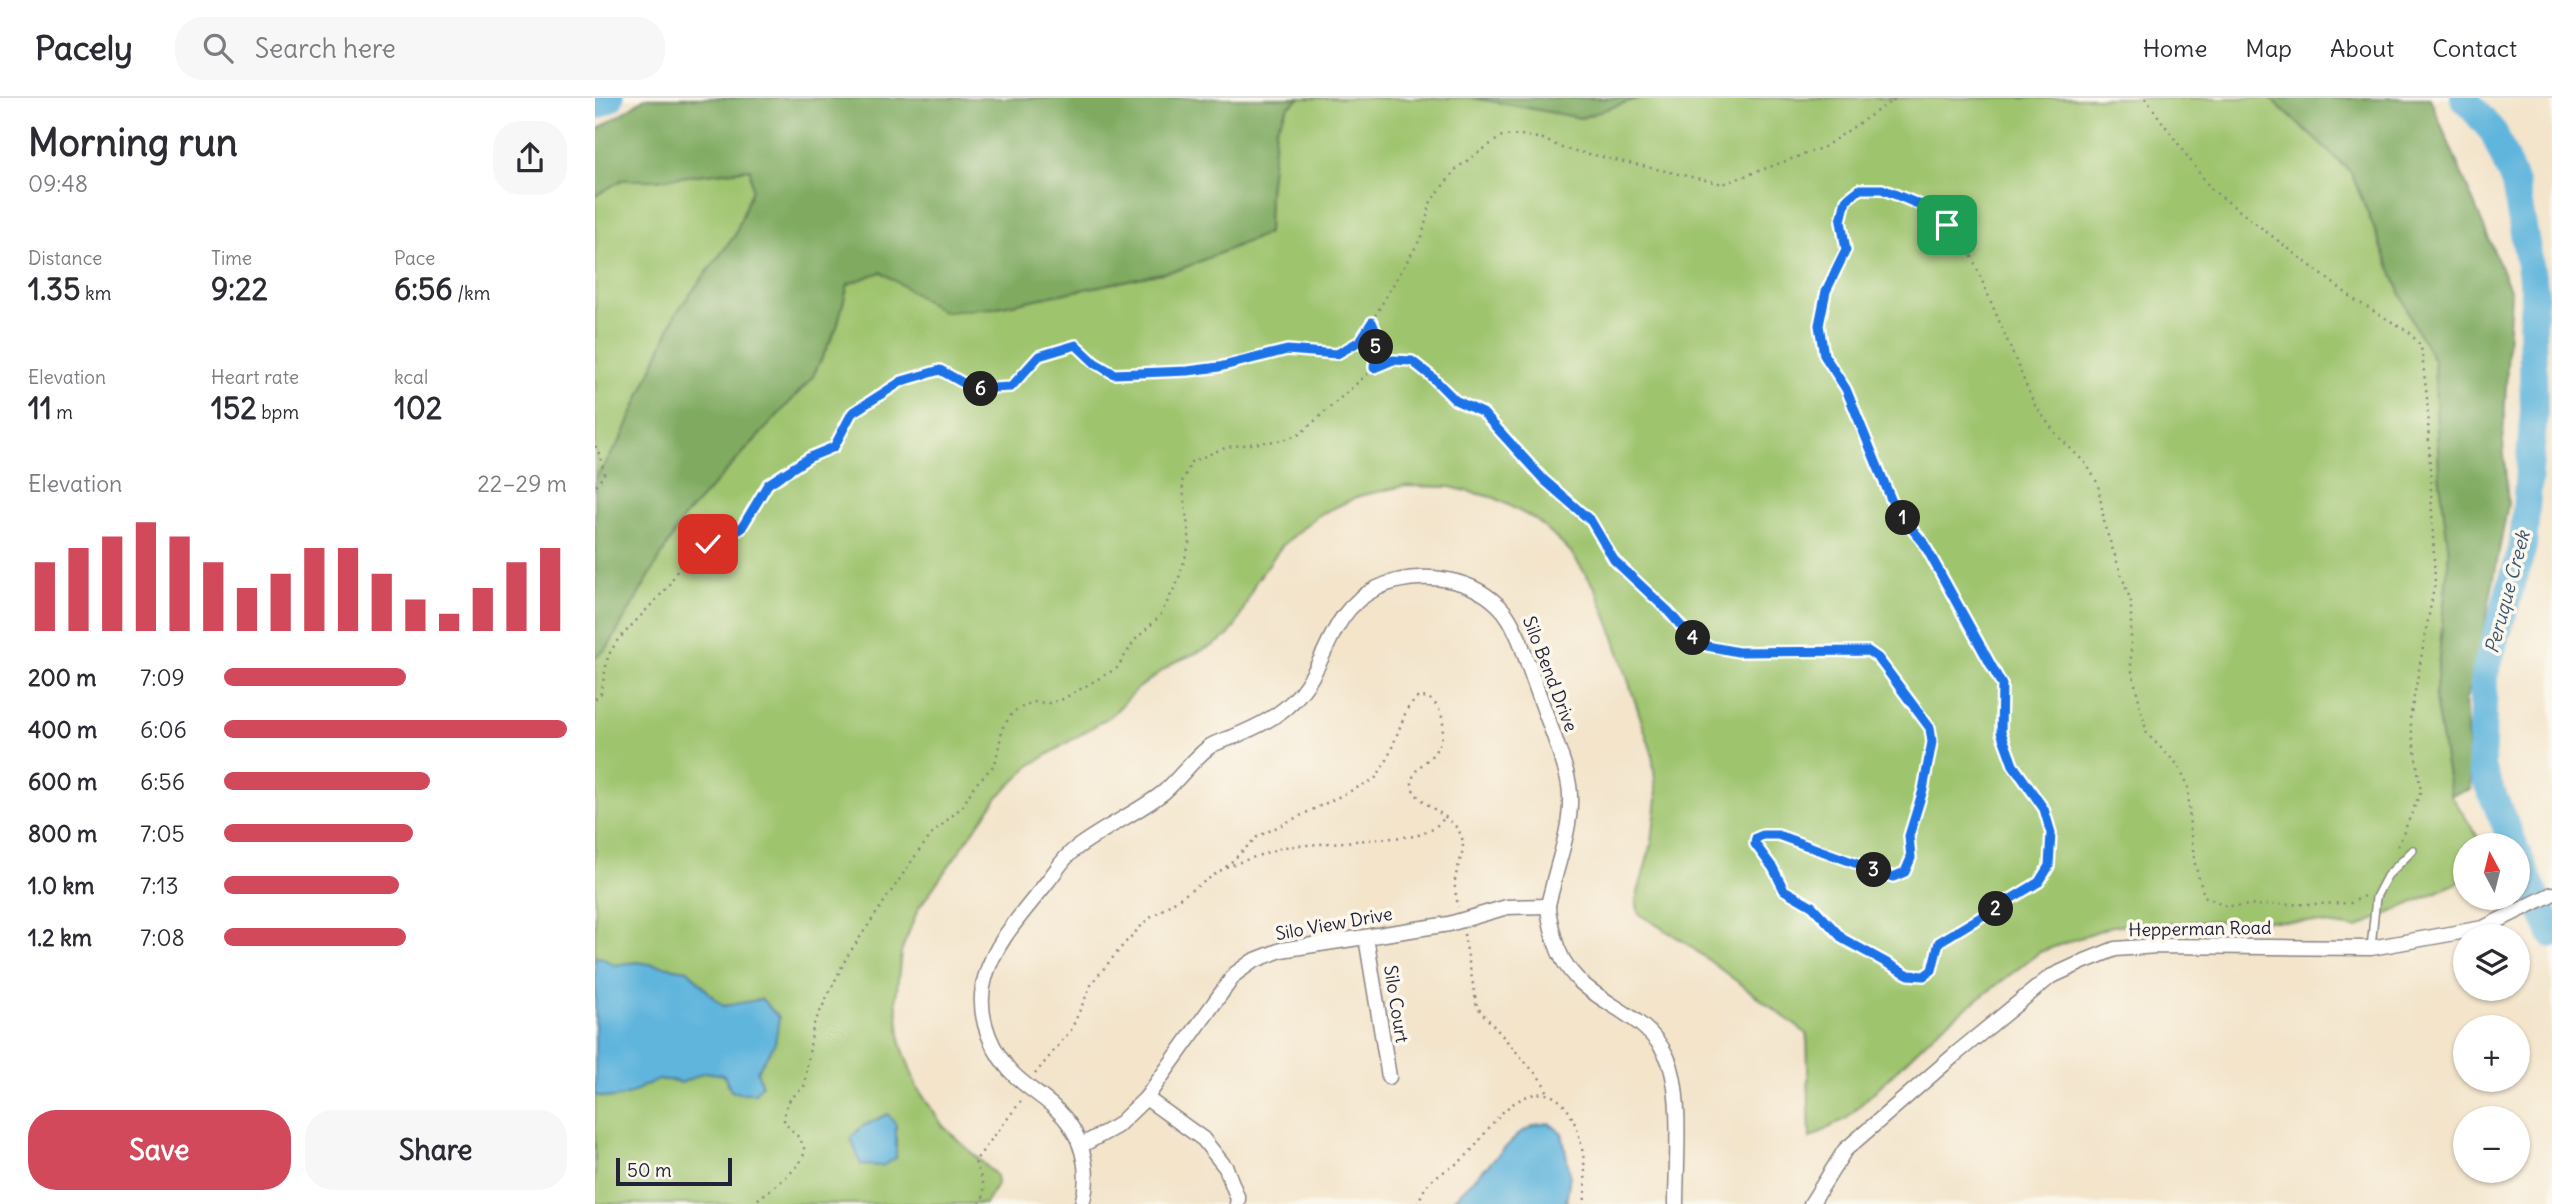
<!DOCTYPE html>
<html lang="en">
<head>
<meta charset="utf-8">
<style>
  :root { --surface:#fff; --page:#f7f7f7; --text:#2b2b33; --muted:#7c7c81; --line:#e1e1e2; --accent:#d1495b }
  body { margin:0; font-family:Delius,sans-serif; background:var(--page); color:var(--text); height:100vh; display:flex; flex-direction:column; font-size:26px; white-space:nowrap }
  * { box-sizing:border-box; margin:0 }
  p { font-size:23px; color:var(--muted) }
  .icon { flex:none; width:38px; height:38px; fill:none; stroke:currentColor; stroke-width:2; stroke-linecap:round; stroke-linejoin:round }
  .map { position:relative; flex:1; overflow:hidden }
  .side { display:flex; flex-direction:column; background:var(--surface); width:595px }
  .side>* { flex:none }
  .needle { width:46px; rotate:353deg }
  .fabs { position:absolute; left:1858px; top:735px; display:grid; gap:14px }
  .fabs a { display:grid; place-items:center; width:77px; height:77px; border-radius:50%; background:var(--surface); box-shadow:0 2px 5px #0004; font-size:35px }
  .scale { position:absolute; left:21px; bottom:18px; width:116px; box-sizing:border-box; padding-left:7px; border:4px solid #22223b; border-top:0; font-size:19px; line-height:24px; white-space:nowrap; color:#22223b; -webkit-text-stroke:5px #fbf7ec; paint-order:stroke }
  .pin { position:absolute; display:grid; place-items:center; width:60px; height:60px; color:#fff; margin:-30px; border-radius:14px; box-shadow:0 4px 10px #0006 }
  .km { position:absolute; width:35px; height:35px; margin:-18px; border-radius:50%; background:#222; color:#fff; font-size:19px; line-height:35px; text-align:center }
  .round { display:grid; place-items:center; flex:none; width:74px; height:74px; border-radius:28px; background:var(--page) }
  .head { display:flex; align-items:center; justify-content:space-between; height:119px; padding:0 28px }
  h1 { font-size:38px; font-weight:700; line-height:52px }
  .metrics { display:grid; grid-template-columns:repeat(3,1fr); gap:10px; height:119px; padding:7px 28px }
  .metrics div { display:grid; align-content:center }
  .metrics b { font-size:30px; font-weight:700 }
  .metrics small { font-size:19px; font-weight:400 }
  .metrics p { font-size:19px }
  .chart { height:196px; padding:14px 28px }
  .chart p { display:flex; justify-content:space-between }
  .chart svg { width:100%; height:126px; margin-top:7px; stroke:var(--accent); stroke-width:6 }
  .action { display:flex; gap:14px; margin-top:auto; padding:14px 28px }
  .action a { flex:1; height:80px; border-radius:28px; background:var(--accent); color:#fff; font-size:28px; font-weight:700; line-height:80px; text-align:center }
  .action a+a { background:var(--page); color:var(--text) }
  ul { padding:0 28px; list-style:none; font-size:23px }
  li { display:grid; grid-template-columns:112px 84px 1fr; align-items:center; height:52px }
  li i { height:18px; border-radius:9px; background:var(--accent) }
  header { display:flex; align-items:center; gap:42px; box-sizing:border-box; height:98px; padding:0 35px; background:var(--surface); border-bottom:2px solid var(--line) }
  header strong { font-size:33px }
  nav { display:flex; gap:38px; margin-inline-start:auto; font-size:24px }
  .search { width:490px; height:63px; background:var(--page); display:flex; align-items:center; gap:18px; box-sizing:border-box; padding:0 24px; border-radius:28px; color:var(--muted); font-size:26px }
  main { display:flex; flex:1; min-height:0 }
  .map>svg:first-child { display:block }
  .green { fill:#9fc46e; stroke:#607354; stroke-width:2 }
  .forest { fill:#7faa61; stroke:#50664e; stroke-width:2 }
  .water { fill:#61b5dd; stroke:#426c8c; stroke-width:2 }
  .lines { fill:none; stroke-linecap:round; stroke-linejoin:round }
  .river { stroke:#61b5dd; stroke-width:28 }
  .service-casing { stroke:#8a8382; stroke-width:10 }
  .minor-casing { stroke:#8a8382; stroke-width:17 }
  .path { stroke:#8a8382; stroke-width:2.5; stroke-dasharray:2 5; stroke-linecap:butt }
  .service { stroke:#fff; stroke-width:7 }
  .minor { stroke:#fff; stroke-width:14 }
  .route-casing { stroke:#fff; stroke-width:14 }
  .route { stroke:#1a73e8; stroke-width:9 }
  .labels { text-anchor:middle; stroke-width:7; stroke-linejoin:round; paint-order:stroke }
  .street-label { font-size:18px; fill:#22223b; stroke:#fbf7ec }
  .water-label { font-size:19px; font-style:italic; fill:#385574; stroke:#fbf7ec }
</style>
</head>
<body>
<header>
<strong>Pacely</strong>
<div class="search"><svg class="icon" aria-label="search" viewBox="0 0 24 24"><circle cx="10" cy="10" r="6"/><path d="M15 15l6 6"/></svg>Search here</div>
<nav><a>Home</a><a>Map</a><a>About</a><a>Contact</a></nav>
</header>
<main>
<section class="side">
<div class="head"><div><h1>Morning run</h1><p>09:48</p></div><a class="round"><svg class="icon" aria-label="share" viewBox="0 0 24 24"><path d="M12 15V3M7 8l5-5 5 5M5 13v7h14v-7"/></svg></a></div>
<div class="metrics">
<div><p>Distance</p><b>1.35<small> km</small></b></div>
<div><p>Time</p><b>9:22</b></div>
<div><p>Pace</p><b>6:56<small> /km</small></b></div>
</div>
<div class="metrics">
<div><p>Elevation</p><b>11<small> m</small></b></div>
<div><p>Heart rate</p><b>152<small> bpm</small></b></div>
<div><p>kcal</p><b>102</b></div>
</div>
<div class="chart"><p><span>Elevation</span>22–29 m</p>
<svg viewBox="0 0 160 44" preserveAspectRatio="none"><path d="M5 44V20M15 44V15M25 44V11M35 44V6M45 44V11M55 44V20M65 44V29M75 44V24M85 44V15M95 44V15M105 44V24M115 44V33M125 44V38M135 44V29M145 44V20M155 44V15"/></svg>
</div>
<ul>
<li><b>200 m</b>7:09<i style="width:53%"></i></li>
<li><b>400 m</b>6:06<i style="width:100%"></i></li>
<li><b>600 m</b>6:56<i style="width:60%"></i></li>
<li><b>800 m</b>7:05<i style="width:55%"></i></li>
<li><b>1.0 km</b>7:13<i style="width:51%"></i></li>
<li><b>1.2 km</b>7:08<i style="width:53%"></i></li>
</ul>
<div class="action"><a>Save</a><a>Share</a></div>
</section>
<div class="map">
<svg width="1957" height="1106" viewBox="0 0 1957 1106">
  <rect width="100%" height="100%" fill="#fbf7ec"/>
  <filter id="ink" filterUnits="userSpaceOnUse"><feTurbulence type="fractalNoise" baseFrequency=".0143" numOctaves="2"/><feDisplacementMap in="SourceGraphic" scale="14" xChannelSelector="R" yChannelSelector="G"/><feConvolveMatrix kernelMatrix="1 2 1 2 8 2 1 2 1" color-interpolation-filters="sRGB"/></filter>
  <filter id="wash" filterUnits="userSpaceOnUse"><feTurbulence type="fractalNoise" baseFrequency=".00686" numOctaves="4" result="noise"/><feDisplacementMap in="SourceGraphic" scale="28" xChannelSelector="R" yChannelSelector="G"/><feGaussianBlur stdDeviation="1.57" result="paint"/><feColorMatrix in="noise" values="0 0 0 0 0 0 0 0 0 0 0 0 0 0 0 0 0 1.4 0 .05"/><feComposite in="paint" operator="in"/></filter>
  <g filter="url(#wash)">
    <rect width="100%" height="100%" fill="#f3e4ca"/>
    <g class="green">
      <path d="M705,0H879L986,20L1044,0H1675L1756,74L1817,223L1839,262L1844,374L1854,455L1840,601L1856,697L1888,747H1871V781L1761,830L1716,824L1651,822L1517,828L1445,854L1345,930L1252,1020L1215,1040L1212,936L1088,843L1044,816L1041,802L1057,744L1062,700L1057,655L1016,530L1001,491L975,453L941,422L900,400L855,389L809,388L764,398L722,418L687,448L660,485L644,522L633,538L617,548L578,565L541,592L517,617L436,667L403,699L323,811L306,854L301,900L306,946L322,989L348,1028L401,1077L402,1087L390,1106H0V560L13,549L88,420L217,280L242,229L253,186L286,173L348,214L398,210L586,171L673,135L674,94L681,30L693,9Z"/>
      <path d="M156,71L157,91L140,137L81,215L27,340L0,381V98L27,82H59Z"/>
    </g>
    <g class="forest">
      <path d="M50,0H705L693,9L681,30L674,94L673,135L586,171L398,210L348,214L286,174L253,186L242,229L217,280L88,420L13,549L0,560V381L27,340L81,215L140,137L157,91L155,71L59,82H27L0,98V33Z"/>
      <path d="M879,0H1044L986,20Z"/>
      <path d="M1675,0H1835L1916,194L1908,343L1913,406L1880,579L1870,602L1876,691L1856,697L1840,601L1854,455L1844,374L1839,262L1817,223L1756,74Z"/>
    </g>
    <g class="water">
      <path d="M6,859L19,867L42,864L93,872L120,901L129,908L167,901L184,920L180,945L162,973L167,987L160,995H144L136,993L129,977L110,974L86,985C47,970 42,1011 0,997V860Z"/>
      <path d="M293,1016L301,1027V1060L287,1068L266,1067L256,1040L266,1029Z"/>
      <path d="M954,1025L967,1035L975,1076L971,1106H854L925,1035L940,1027Z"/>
    </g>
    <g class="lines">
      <g class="river">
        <path d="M1869,0L1899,35L1920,86L1940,195L1937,226L1939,312L1928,448L1889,578L1886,670L1919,747"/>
        <path d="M0,8L15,0"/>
        <path d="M1923,757L1957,836"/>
      </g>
    </g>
  </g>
  <g filter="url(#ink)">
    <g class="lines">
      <defs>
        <path id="service" d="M1776,850L1781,799L1792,778L1818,752"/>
        <g id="minor">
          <path d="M771,839L794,979"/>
          <path d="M551,1000L608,1041L631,1070L643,1101L642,1106"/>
          <path d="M487,1047L522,1028L551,1000L640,876L658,863L686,852L854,826L912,809L953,808"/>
          <path d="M487,1106C497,1072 487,1034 460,1010C445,996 424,985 412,969C392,944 381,911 390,880C400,843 430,813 453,783C461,773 469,759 480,751C507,730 544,714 569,694C585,680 597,662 614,649C621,644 630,642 638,639C659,630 681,620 697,604C734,569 731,516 780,491C818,472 872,477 903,507C914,517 919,530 925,543C936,575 947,606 959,638C965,657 975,678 975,699C976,727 966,755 959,782C958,790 954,800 953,808C953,817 957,830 959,839C976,907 1046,904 1072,959C1088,993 1081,1067 1081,1106"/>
          <path d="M1216,1106L1250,1052L1363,954L1455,879L1490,863L1520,851L1562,848L1776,850L1888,830L1957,796"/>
        </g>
      </defs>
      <use href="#service" class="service-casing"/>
      <use href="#minor" class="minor-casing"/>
      <g class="path">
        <path d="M1550,0L1616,91L1760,202L1814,234L1826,248L1832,300L1840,484L1815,621L1826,693L1801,753"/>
        <path d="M778,225L782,236L779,270"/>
        <path d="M0,348L5,357L9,376L0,390"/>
        <path d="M0,601L6,595L13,558L22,543L72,490L92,456L146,431L173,386L215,359L239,349L257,315L307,283L345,272L379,291L416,289L445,258L481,247L500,265L519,276L593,273L624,269L692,252L742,256L765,243L827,138L836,103L862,70L907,38L926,37L948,41L967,50L1128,86L1229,49L1301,0"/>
        <path d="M631,769L662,739L780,681L792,662L812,611L822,600L832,599C851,611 852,634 841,652C833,665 817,669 817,686C817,704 855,715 865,735C873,750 862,767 860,782C859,791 862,801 863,809"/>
        <path d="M869,836L882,909L947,983L954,997"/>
        <path d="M440,976L476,932L497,885L529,846L552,822L631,769L688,749L821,738L838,731L851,719"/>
        <path d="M158,1106C170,1093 213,1069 209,1050C207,1040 195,1031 189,1024C190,1003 194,1002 209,989L218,928L251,860L323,754L339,734L368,708L379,688L400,666L408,629L418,614L437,604L454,605L468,601L522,570L540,542L565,518L583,483L595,444L587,384L596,364L632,349L688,342L705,336L779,270L798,262L816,263L836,278L860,302L888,315L949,381L997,423L1019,462L1073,513L1093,536L1112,548L1143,554L1273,553L1283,560L1335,630L1337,644L1328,692L1313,738L1316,760L1310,774L1298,779L1183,737H1168L1161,739L1160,746L1178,770L1189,792L1217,808L1232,822L1248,841L1314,877L1329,878L1337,872L1344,844L1444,784L1454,768L1456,735L1449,711L1418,667L1406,634L1407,587L1328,444L1300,411L1251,291L1229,258L1224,227L1231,193L1251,152L1246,123L1250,102L1265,91H1287L1328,108L1372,147L1439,306L1461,336L1492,367L1503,386L1510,429L1536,504V569L1552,636L1583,667L1593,687L1595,731L1600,766L1609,798L1632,808L1756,805L1769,798"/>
        <path d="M385,1106C395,1089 384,1080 380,1063L426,1003"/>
        <path d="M823,1106C834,1073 848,1079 870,1059C889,1041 900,1014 926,1001C983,971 995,1071 989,1106"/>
      </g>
      <use href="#service" class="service"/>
      <use href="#minor" class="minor"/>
    </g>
  </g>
  <g class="lines" filter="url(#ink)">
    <defs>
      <path id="route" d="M113,446L146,431L173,386L215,359L239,349L257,315L307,283L345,272L379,291L416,289L444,258L481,247L500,265L519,276L593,273L624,269L692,252L742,256L765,243L777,224L782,236L779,270L798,262L817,263L836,278L860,302L888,315L949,382L996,423L1019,462L1073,513L1093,536L1112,548L1143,554L1273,553L1283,560L1335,630L1337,644L1328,692L1314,738L1316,760L1310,774L1298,779L1183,737H1168L1161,740L1160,746L1178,770L1189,792L1217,808L1248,841L1314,877L1329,878L1337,872L1344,844L1444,784L1454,768L1456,735L1449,711L1418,667L1406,634L1407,587L1328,444L1300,411L1251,291L1229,257L1224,227L1231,193L1251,152L1246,123L1251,102L1265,91H1287L1328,108L1352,127"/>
    </defs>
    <use href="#route" class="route-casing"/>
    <use href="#route" class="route"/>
  </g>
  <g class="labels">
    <g class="street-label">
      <text transform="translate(955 576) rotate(69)" y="6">Silo Bend Drive</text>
      <text transform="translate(739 826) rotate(-10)" y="6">Silo View Drive</text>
      <text transform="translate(1605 831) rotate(-1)" y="6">Hepperman Road</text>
      <text transform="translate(801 906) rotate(81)" y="6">Silo Court</text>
    </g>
    <g class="water-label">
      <text transform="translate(1912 494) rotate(-75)" y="7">Peruque Creek</text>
    </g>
  </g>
</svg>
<div class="fabs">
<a><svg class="needle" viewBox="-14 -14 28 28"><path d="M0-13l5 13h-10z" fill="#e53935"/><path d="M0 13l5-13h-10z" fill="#7c7c81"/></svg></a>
<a><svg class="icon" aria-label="layers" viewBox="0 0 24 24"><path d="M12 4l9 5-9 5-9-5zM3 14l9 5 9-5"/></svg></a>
<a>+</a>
<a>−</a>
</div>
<div class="scale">50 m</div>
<div class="pin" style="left:1352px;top:127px;background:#1e9e55"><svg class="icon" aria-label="arrive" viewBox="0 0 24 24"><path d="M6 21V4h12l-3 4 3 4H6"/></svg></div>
<div class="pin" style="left:113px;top:446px;background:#d93025"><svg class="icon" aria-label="check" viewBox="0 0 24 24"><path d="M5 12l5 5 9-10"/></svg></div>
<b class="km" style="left:1308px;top:420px">1</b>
<b class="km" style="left:1401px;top:811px">2</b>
<b class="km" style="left:1279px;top:772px">3</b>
<b class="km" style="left:1098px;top:540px">4</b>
<b class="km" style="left:781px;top:249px">5</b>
<b class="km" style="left:386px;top:291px">6</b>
</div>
</main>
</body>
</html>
